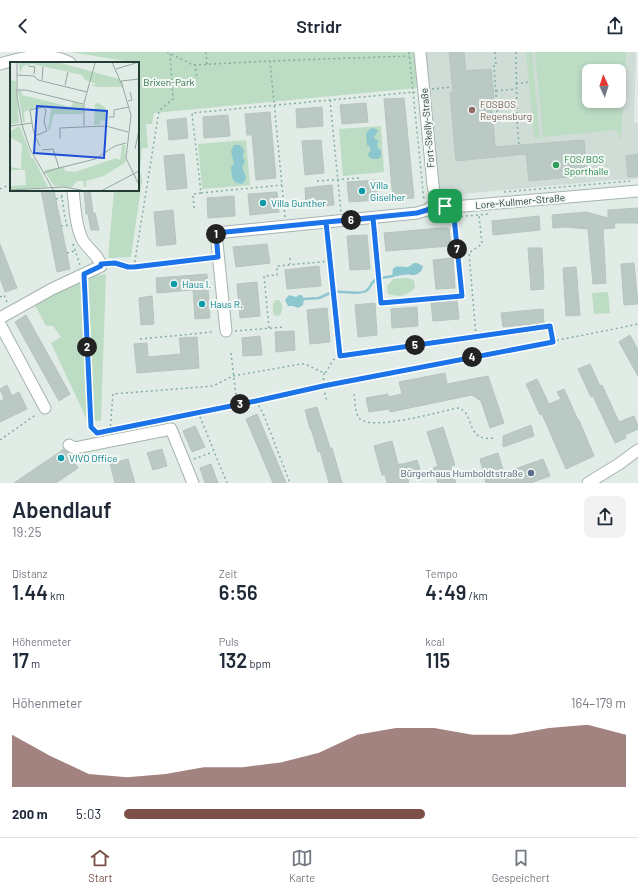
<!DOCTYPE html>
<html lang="de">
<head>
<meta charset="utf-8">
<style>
  :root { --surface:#fff; --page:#f2f2f3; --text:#1f2937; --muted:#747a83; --line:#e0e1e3; --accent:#7c4f49 }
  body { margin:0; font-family:Barlow,sans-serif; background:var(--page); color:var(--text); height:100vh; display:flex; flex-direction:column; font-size:15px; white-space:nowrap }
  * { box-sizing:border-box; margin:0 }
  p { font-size:13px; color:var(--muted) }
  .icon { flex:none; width:22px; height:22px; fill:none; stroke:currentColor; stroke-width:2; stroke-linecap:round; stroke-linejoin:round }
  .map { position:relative; height:431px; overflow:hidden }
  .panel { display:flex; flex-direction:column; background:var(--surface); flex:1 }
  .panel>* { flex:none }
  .needle { width:26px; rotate:356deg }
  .fabs { position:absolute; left:582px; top:12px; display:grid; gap:8px }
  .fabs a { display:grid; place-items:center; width:44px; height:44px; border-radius:8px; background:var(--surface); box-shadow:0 2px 6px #0003; font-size:20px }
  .pin { position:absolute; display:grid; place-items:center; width:34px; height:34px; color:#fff; margin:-17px; border-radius:8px; box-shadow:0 2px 6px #0006 }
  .km { position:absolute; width:20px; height:20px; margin:-10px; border-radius:50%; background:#222; color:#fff; font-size:11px; line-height:20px; text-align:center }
  .round { display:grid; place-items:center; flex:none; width:42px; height:42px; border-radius:8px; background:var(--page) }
  .summary { display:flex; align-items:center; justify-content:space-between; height:68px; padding:0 12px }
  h1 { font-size:22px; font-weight:600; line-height:30px }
  .stats { display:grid; grid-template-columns:repeat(3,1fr); gap:6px; height:68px; padding:4px 12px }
  .stats div { display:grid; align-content:center }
  .stats b { font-size:20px; font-weight:600 }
  .stats small { font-size:11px; font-weight:400 }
  .stats p { font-size:11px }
  .chart { height:112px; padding:8px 12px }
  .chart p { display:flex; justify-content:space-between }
  .chart svg { width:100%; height:72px; margin-top:4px; fill:var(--accent); opacity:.7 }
  ul { padding:0 12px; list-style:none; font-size:13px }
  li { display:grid; grid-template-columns:64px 48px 1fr; align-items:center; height:30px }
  li i { height:10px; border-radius:5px; background:var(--accent) }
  header { display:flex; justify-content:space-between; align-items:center; height:52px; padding:0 12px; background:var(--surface); font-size:18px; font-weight:600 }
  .tab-bar { display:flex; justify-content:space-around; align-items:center; height:56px; border-top:1px solid var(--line); background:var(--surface); font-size:11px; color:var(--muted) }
  .tab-bar a { display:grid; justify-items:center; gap:2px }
  .tab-bar .on { color:var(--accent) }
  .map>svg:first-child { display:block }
  .built { fill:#d0dcd6; fill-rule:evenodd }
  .green { fill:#bcdcc4; fill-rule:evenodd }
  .water { fill:#8cc6cf }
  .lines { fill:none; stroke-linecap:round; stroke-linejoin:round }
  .stream { stroke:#8cc6cf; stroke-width:2.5 }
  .building { fill:#bac9c3; stroke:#b5c5be }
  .minor-casing { stroke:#a5b4ae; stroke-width:13 }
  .path { stroke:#83aea0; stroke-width:1.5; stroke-dasharray:2 3; stroke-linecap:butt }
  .minor { stroke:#fff; stroke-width:11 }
  .route-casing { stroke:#fff; stroke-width:8 }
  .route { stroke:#1a73e8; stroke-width:5 }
  .education-dot { fill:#8d6e63; stroke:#f3f8f5; stroke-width:1.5 }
  .leisure-dot { fill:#2e9e5b; stroke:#f3f8f5; stroke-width:1.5 }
  .culture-dot { fill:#0f9aa8; stroke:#f3f8f5; stroke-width:1.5 }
  .service-dot { fill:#5c6f8a; stroke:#f3f8f5; stroke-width:1.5 }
  .labels { text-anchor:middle; stroke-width:4; stroke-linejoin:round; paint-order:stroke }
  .park-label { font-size:10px; fill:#2e7247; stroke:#f3f8f5 }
  .education-label { font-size:10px; fill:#785e54; stroke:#f3f8f5; text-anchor:start }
  .street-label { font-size:10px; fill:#233c35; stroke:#f3f8f5 }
  .leisure-label { font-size:10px; fill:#27864d; stroke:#f3f8f5; text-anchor:start }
  .culture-label { font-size:10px; fill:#0d838f; stroke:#f3f8f5; text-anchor:start }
  .service-label { font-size:10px; fill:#4e5e75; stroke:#f3f8f5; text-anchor:end }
  .inset-road { fill:none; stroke:#96a6a0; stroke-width:1 }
  .view { fill:#1d4ed8; fill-opacity:0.15; stroke:#1d4ed8; stroke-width:2 }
  .inset-edge { fill:none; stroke:#233c35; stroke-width:2 }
</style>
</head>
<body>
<header><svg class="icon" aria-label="back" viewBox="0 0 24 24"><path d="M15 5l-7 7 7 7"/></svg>Stridr<svg class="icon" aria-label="share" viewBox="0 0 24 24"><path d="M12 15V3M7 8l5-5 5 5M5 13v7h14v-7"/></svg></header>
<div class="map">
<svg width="638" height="431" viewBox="0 0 638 431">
  <rect width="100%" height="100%" fill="#e2ece7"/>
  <path class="built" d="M424,0H636L634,71H638V127L613,128L441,144L438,138ZM589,19H619V49H589Z"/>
  <g class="green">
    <path d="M70,0H414L417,36L154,61L152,72H146L148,96H142L140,118L142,129L131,205L108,206L114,138H138V11H125V9Z"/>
    <path d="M526,0H532L540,86L534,87Z"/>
    <path d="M535,0H626L621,88L616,78L543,85ZM589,19H619V49H589Z"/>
    <path d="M381,74L384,120L343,124L339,77Z"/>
    <path d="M246,88L250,133L202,137L198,92Z"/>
    <path d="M106,222L101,369L87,368L51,291L61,285L53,274H46L35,253L58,239L88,225Z"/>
    <path d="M407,226L414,228L415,236C404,245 401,245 388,242L387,234L393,227Z"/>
    <path d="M608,240L610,261L594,262L592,241Z"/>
    <path d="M275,248H279C283,252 283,258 280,263L275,264C272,259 272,253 275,248Z"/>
  </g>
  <g class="water">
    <path d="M373,76L378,78V79L374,85L375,87L378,88L377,95C381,97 383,103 379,107H373L369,105L368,102L371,98L369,94L367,93L366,82L370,77Z"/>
    <path d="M234,93H240L244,98L243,105L245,110L242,115L246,125L244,130L242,132C231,131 232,124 231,115L234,112L231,99Z"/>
    <path d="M414,211H417L423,214L422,218C414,227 412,221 403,223C399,223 397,225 393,224C390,211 400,215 408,215Z"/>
    <path d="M289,243L296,245L299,243H302L304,247L303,253L298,256L293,254H288L285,248Z"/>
  </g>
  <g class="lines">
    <g class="stream">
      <path d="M381,226L393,224"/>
      <path d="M336,240C344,239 358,243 366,239C371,236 371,229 377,227"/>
      <path d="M304,247L319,246L330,241"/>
    </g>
  </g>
  <g class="building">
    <path d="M449,0H464L466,19L491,17L494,46H491L495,95L584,88L587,123L529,129L526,102L456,109L450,40H453Z"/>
    <path d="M404,46L414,146L393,147L384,47Z"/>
    <path d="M366,51L368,70L342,72L340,53Z"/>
    <path d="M322,55L323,74L297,76L296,57Z"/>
    <path d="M270,60L276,126L256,128L252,83H247L245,62Z"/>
    <path d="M228,63L230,84L204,86L203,65Z"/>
    <path d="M186,66L188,86L169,88L167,68Z"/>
    <path d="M321,88L324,121L305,123L302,89Z"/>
    <path d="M184,102L187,136L167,138L164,104Z"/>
    <path d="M638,102V124L628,125L626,104Z"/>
    <path d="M376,128L378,148L349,150L347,130Z"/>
    <path d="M332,133L334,153L306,155L305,136Z"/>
    <path d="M41,138H54L70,217L57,220Z"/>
    <path d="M84,138H90L93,161H95L99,178H91L88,162H86Z"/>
    <path d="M277,140L279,160L250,163L248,142Z"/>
    <path d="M234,144L235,164L208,166L207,146Z"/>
    <path d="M638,156V171H614L615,176L603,177L606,231L593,232L588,177L565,175L553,176L552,163L586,160L608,166V158Z"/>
    <path d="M173,158L176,192L157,194L154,160Z"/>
    <path d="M539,164L540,178L493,183L492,169Z"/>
    <path d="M440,176H449L451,194L386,199L384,181Z"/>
    <path d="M367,183L370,217L350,218L347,184Z"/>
    <path d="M0,192L17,236L5,240L0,226Z"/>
    <path d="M267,192L270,211L236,215L233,195Z"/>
    <path d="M528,196H542L544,237L531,238Z"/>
    <path d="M453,206L455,236L436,237L433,208Z"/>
    <path d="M634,211L638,252L624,253L621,212Z"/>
    <path d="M319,214L321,234L287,237L285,218Z"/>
    <path d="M576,215L580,263L566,264L563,216Z"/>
    <path d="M207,222L210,266L195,267L193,238L157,241L156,226Z"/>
    <path d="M257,230L260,264L240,266L237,232Z"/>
    <path d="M152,244L154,272L141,273L139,246Z"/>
    <path d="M457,248L459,267L433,269L431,250Z"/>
    <path d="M375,251L377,283L358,285L355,253Z"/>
    <path d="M417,255L418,274L392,276L391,257Z"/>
    <path d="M327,256L330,290L310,292L307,258Z"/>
    <path d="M543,257L544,271L503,275L501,261Z"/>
    <path d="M26,263L70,342L59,349L15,270Z"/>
    <path d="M294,279L295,298L276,300L275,280Z"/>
    <path d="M630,283L638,298V324L619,290Z"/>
    <path d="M260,284L262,303L243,304L242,286Z"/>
    <path d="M197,285L199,316L137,321L134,292L147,291L148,305L181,302L179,286Z"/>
    <path d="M590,312L600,334L602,333L619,370L634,364L638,374V377L625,383L626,386L615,391L593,344L591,345L578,317Z"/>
    <path d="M445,321L447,332L488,324L504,371L490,376L481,349L472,343L390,360L389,357L369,360L366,346L388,342V345L402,342L399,330Z"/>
    <path d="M537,327L549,352L561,347L557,340L564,337L578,368H579L594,404L566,417L542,362L540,363L526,332Z"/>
    <path d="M7,333L12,344L19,340L27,357L0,370V349L4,347L0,337Z"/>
    <path d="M317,355L330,396H332L342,431H329L320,399L318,400L311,377H310L305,358Z"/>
    <path d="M257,362L260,369L286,431H273L246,367Z"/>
    <path d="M531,373L534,384L503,395V384Z"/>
    <path d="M195,374L205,395L192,400L183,379Z"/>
    <path d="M443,375L455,413L451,414L456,431H438L433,416L438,414L427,380Z"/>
    <path d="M392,389L398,412H403L417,408L420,417L406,421L409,431H387L385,423H382L374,394Z"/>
    <path d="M64,397L68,400L78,416L56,431H14Z"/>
    <path d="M162,397L167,414L153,418L147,401Z"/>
    <path d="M498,401L504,421L543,407L550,424L531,431H486L480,407Z"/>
    <path d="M128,407L135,431H115L110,412Z"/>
    <path d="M211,412L218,431H205L200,416Z"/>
  </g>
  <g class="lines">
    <defs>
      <g id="minor">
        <path d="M420,0L433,133C435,147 438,154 453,155L638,139"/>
        <path d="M0,12C22,5 51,0 70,11"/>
        <path d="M0,266L52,237L101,214C99,203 88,198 82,187C75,172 75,154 73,138"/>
        <path d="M0,272L45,356"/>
        <path d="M226,279L216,181L417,161L427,158L439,150"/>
        <path d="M69,393L74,396L80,395L171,377L193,431"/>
        <path d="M588,431L619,412L638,398"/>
      </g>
    </defs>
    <use href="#minor" class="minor-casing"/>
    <g class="path">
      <path d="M167,0L193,13L270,9"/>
      <path d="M206,0L207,12"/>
      <path d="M409,0L424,149"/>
      <path d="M495,0L496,14H494L498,70"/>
      <path d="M516,0L517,69L519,93"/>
      <path d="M195,12L197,27"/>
      <path d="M516,32L529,30"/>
      <path d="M432,37L452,35"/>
      <path d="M496,39L516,37"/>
      <path d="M330,48L341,160"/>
      <path d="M493,70L532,67"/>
      <path d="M317,129L361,126"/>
      <path d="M0,137L11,132"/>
      <path d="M61,138L65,166L68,177"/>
      <path d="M444,140L449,143L459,145"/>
      <path d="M504,140L630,129"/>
      <path d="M201,141L282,133"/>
      <path d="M56,147L62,145"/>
      <path d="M194,156L193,142L201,141L192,61L415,40"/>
      <path d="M285,165L270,9L409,4"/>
      <path d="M431,167L489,162"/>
      <path d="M61,174L67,173"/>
      <path d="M374,175L381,251L462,244L454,165"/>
      <path d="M327,180L340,303"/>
      <path d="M73,192L80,213"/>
      <path d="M67,201L75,199"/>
      <path d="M290,206V212"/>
      <path d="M111,211L128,215H134L210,206"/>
      <path d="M134,215L159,59L173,47L170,2"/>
      <path d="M84,232L91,375L97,381"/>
      <path d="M0,245L4,243L7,250"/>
      <path d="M269,276L264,224L277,223V214L330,209"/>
      <path d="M235,279L284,275"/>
      <path d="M476,284L469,201L482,192L479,163"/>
      <path d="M140,287L213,280"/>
      <path d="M231,301L237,352"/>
      <path d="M324,321L323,334L327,350"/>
      <path d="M354,342C355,349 355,361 359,366C371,380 441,359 458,356C473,359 467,383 484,386C488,387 492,386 496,386"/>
      <path d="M256,349L263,361L290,431"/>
      <path d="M198,360L227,431"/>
      <path d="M110,379L113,342L213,334L233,324L301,312H305L324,321L326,320L333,308L340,303L550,274L553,289"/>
      <path d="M101,380C175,366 249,349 323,334C428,312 533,294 638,272"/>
      <path d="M0,388L37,362"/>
      <path d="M194,407L213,400"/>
    </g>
    <use href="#minor" class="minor"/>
  </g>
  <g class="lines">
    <defs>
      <path id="route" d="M445,154L439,150L427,158L417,161L216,181L218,205L134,215H128L115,211L101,212V214L84,222L91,375L97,381L256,349L323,334L553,290L550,274L340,304L326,170L373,166L381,251L462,244L453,155L445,154"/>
    </defs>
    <use href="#route" class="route-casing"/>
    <use href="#route" class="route"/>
  </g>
  <circle class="education-dot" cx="472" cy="58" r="4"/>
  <circle class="leisure-dot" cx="556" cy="113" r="4"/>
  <g class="culture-dot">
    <circle cx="362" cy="139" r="4"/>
    <circle cx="263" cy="151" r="4"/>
    <circle cx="174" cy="232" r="4"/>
    <circle cx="202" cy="252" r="4"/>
    <circle cx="61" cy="406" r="4"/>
  </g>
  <circle class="service-dot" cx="531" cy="421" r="4"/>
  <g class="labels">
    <g class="park-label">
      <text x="169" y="34">Brixen-Park</text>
    </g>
    <g class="education-label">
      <text x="480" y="56">FOSBOS<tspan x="480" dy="12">Regensburg</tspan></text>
    </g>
    <g class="street-label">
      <text transform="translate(427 76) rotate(-95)" y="4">Fort-Skelly-Straße</text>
      <text transform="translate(520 149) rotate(-5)" y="4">Lore-Kullmer-Straße</text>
    </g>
    <g class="leisure-label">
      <text x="564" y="111">FOS/BOS<tspan x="564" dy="12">Sporthalle</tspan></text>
    </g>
    <g class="culture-label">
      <text x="370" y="137">Villa<tspan x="370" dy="12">Giselher</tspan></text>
      <text x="271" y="155">Villa Gunther</text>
      <text x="182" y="236">Haus I.</text>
      <text x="210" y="256">Haus R.</text>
      <text x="69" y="410">VIVO Office</text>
    </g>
    <g class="service-label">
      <text x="523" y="425">Bürgerhaus Humboldtstraße</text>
    </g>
  </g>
  <g transform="translate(10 10)">
    <rect width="129" height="129" fill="#e2ece7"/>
    <path d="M9,0L51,1L109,17L113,25H88L80,23L87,22L75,18L72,13L22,2L13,4L10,12ZM0,18L6,19L9,61L0,62ZM11,28L12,33L61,45L63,40L73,43V52H44L40,68H38L41,47L31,44L14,50L15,61L13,60L8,29ZM88,41L96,46L95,59L86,58H90L91,62L84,63L85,42ZM10,65L21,93L20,95L24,97L38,125L0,128V124L16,123L15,108H0V105L11,107L12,82L0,75L1,69L6,66H0ZM112,83H115L116,100L94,114L76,119V125H74L73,119H67L62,125L44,124L34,108L54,105L55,109L65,110L106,96L110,98Z" fill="#bcdcc4"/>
    <path class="inset-road" d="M7,0V34L12,63L20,87L44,129M102,0L111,21M18,4L25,5L24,12M106,7L129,0M7,13L24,14L28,18L77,30M32,18L33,5M111,19L121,53L116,96L129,123M111,19L129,17M55,23L58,10M7,28H16L73,42M118,39L122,38L120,30M99,55H104V48L119,45M0,64L22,61M74,64V41L85,1M25,74L37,69L34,60L36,48L33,45L20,48L23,67L25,74L30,84M50,77V66L96,64L118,70M125,87L129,68M32,88L43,87L49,106L33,111M49,106L85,97L105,84L116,81M0,128L54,125L76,129M91,129L129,109"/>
    <path class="view" d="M27,44L97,49L94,96L24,91Z"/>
    <rect width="129" height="129" class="inset-edge"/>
  </g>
</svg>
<div class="fabs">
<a><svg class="needle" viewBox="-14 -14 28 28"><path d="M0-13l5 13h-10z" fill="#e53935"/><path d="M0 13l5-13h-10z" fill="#747a83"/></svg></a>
</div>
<div class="pin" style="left:445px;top:154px;background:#1e9e55"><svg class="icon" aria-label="arrive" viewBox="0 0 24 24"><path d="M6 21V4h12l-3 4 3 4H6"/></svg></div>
<b class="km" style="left:216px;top:182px">1</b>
<b class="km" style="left:87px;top:295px">2</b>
<b class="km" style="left:240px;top:352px">3</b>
<b class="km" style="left:472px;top:305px">4</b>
<b class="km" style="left:415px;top:293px">5</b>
<b class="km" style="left:351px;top:168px">6</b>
<b class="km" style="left:457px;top:197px">7</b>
</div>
<section class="panel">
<div class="summary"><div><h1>Abendlauf</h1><p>19:25</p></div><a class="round"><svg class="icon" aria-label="share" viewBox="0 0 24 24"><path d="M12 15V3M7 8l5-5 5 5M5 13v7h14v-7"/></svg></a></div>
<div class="stats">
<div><p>Distanz</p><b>1.44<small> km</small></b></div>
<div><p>Zeit</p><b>6:56</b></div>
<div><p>Tempo</p><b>4:49<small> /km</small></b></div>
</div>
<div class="stats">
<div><p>Höhenmeter</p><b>17<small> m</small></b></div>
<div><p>Puls</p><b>132<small> bpm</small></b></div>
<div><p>kcal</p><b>115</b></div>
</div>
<div class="chart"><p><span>Höhenmeter</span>164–179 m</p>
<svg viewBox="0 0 160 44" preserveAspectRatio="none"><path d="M0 44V12L10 25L20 36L30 38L40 36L50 32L60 32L70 29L80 23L90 12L100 8L110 8L120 12L130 12L140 8L150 6L160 12V44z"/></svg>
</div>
<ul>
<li><b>200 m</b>5:03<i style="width:60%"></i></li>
</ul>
</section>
<nav class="tab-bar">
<a class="on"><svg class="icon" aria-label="home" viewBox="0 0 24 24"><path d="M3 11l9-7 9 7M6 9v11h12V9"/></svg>Start</a>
<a><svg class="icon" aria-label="map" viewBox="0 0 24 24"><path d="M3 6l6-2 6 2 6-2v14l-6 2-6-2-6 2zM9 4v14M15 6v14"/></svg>Karte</a>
<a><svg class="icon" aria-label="saved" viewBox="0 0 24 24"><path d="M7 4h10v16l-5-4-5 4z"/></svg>Gespeichert</a>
</nav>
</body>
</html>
